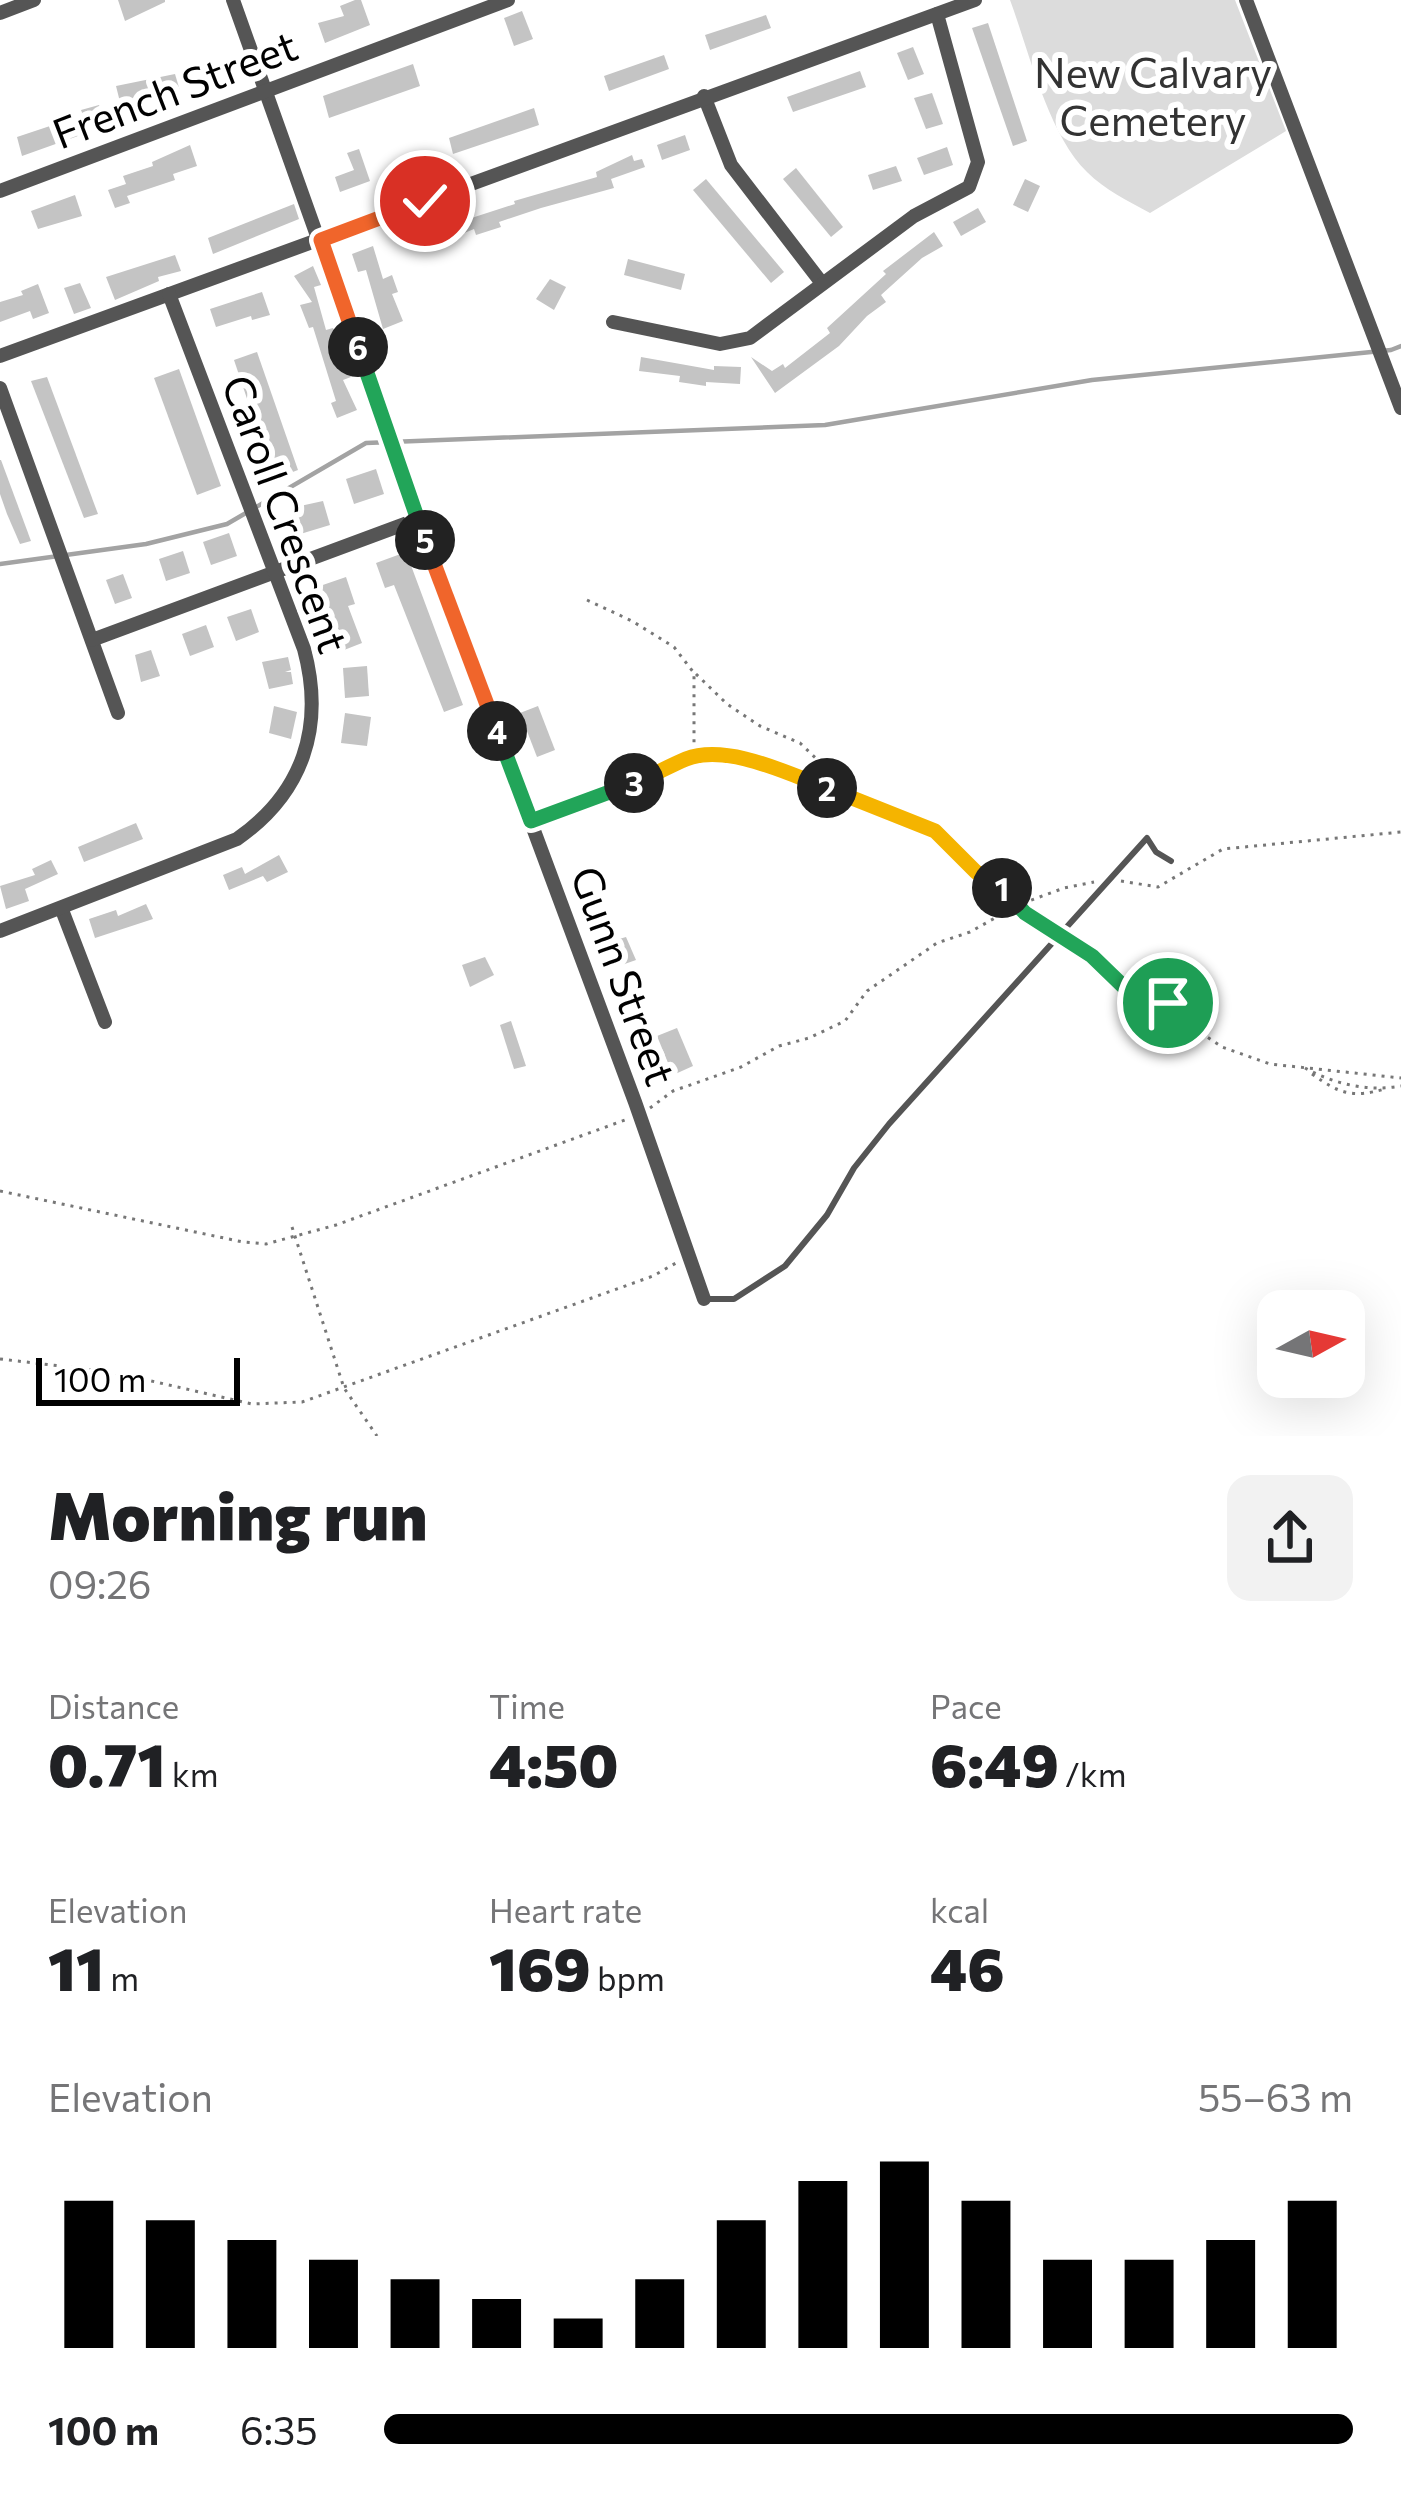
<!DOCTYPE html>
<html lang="en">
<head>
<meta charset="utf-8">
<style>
  :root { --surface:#fff; --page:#f2f2f2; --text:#202124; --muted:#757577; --accent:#000 }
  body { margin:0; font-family:Commissioner,sans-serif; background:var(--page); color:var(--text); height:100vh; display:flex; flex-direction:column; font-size:45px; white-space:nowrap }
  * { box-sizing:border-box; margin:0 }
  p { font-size:39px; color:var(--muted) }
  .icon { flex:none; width:66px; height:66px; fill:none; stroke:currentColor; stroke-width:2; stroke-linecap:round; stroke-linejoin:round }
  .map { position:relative; height:1436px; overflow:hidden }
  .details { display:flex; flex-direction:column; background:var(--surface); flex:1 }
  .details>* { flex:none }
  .needle { width:78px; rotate:82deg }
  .fabs { position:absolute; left:1257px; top:1290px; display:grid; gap:24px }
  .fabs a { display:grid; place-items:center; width:108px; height:108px; border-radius:24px; background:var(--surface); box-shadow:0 12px 48px #0002; font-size:60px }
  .scale { position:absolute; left:36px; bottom:30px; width:204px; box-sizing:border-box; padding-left:12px; border:6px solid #000; border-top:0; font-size:33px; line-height:42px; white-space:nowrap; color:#000; -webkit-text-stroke:9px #fff; paint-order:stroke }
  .pin { position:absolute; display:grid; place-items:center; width:102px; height:102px; color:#fff; margin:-51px; border:6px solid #fff; border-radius:50%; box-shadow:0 3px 12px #0007 }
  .km { position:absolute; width:60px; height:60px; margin:-30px; border-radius:50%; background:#222; color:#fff; font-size:33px; line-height:60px; text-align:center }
  .round { display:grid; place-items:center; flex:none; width:126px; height:126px; border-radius:24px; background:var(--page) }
  .overview { display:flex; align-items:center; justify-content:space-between; height:204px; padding:0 48px }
  h1 { font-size:66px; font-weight:800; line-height:90px }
  .figures { display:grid; grid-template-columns:repeat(3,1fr); gap:18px; height:204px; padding:12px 48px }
  .figures div { display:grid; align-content:center }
  .figures b { font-size:60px; font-weight:800 }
  .figures small { font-size:33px; font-weight:400 }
  .figures p { font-size:33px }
  .chart { height:336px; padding:24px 48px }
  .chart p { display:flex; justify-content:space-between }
  .chart svg { width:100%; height:216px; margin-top:12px; stroke:var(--accent); stroke-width:6 }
  ul { padding:0 48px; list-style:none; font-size:39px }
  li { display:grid; grid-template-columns:192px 144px 1fr; align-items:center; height:90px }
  li i { height:30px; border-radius:15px; background:var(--accent) }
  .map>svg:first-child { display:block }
  .green { fill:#dcdcdc }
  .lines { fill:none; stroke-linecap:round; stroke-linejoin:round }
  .stream { stroke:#a3a3a3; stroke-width:4.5 }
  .building { fill:#c4c4c4 }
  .path { stroke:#777; stroke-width:3; stroke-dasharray:3 6; stroke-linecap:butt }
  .service { stroke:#555; stroke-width:6 }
  .minor { stroke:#555; stroke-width:14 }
  .split-1-casing { stroke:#fff; stroke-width:24 }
  .split-2-casing { stroke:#fff; stroke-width:24 }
  .split-3-casing { stroke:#fff; stroke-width:24 }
  .split-4-casing { stroke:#fff; stroke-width:24 }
  .split-5-casing { stroke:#fff; stroke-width:24 }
  .split-6-casing { stroke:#fff; stroke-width:24 }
  .split-7-casing { stroke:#fff; stroke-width:24 }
  .split-1 { stroke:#22a559; stroke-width:15 }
  .split-2 { stroke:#f5b400; stroke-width:15 }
  .split-3 { stroke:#f5b400; stroke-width:15 }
  .split-4 { stroke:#22a559; stroke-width:15 }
  .split-5 { stroke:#f0652b; stroke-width:15 }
  .split-6 { stroke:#22a559; stroke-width:15 }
  .split-7 { stroke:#f0652b; stroke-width:15 }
  .labels { text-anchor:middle; stroke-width:12; stroke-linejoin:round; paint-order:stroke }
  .park-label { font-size:42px; fill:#333; stroke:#fff }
  .street-label { font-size:42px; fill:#000; stroke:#fff }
</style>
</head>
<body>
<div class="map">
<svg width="1401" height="1436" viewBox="0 0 1401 1436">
  <rect width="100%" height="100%" fill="#fff"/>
  <path class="green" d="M1010,0H1235L1286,131L1150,213C1128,201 1105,190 1087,172C1048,134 1029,51 1010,0Z"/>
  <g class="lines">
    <path class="stream" d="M0,564L146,544L227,524L366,443L825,425L1092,380L1391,350L1401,346"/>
  </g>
  <g class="building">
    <path d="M118,0H165V2L125,21Z"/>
    <path d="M355,0H361L370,25L325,43L318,23L344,16L340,6Z"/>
    <path d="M522,11L533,39L514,46L504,18Z"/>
    <path d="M766,15L771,28L710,50L705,35Z"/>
    <path d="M988,23L1027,141L1013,146L972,28Z"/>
    <path d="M913,47L924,74L908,80L897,53Z"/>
    <path d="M664,55L669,69L609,91L604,76Z"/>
    <path d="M413,64L420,86L329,118L323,96Z"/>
    <path d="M860,71L866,87L793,112L787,97Z"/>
    <path d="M175,74L180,91L122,110L116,86Z"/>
    <path d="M932,93L943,124L926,129L914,98Z"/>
    <path d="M99,105L106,126L22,156L17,137L83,115L81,110Z"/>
    <path d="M534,108L539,125L453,154L449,138Z"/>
    <path d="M685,135L690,150L662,160L657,145Z"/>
    <path d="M190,145L197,166L173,174L175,180L127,196L130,203L115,208L108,190L126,184L123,176L153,166L152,162Z"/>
    <path d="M947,147L953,165L924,175L917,158Z"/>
    <path d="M359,149L370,181L340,192L335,177L354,170L347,153Z"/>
    <path d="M632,155L634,161L642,159L645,167L611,179L614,188L541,208L499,222L501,227L476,235L474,229L435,245L429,226L451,218L453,224L515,204L514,201L597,177L596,172Z"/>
    <path d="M896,166L902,181L873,190L868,175Z"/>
    <path d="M796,168L843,227L831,237L783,179Z"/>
    <path d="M706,179L784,272L771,283L693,190Z"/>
    <path d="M1025,179L1040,186L1028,212L1013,205Z"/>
    <path d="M75,195L82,216L38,229L31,211Z"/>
    <path d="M294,204L299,219L213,254L208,238Z"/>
    <path d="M978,208L986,222L961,236L953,222Z"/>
    <path d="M934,232L943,246L922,258L881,295L886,302L867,316L839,346L775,393L751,357L772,371L783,364L785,368L830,333L827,328L886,274L883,271Z"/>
    <path d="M373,246L383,279L392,275L398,292L392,294L403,321L383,329L366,270L358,272L352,254Z"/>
    <path d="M175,255L181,271L158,277L159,281L115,300L106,277Z"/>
    <path d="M628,259L685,274L681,290L624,275Z"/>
    <path d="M313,266L321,285L314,287L326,330L333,328L345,357L351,377L343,380L357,410L337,418L331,403L336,401L313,327L309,328L300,305L312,302L294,276Z"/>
    <path d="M550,279L566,287L554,310L536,299Z"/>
    <path d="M80,283L91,308L74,314L64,288Z"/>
    <path d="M38,284L49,313L33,319L30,311L0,322V302L23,295L21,291Z"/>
    <path d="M262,292L270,315L252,320L251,316L216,327L210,309Z"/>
    <path d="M257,352L298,470L274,479L234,360Z"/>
    <path d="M641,357L714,370V366L741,367L740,384L706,382V386L679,382L680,376L639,371Z"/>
    <path d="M179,369L221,486L197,495L154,378Z"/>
    <path d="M47,377L98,514L84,518L31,381Z"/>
    <path d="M0,460H1L31,541L20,544L7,514L0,494Z"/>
    <path d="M376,469L384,494L354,504L346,479Z"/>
    <path d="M323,501L330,525L297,535L291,508Z"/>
    <path d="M229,533L237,556L211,565L203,542Z"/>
    <path d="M183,551L190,573L166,581L159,559Z"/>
    <path d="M406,552L463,705L444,712L394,585L385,588L376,563Z"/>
    <path d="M123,574L132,598L115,604L106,580Z"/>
    <path d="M346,577L355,604L348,606L362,643L339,652L317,587Z"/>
    <path d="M251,609L259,632L236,641L227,617Z"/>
    <path d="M206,625L214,647L190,656L182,634Z"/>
    <path d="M151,650L160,676L141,682L135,655Z"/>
    <path d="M288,657L291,670L285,672H291L293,684L269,689L262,662Z"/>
    <path d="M367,666L369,696L345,698L343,668Z"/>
    <path d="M274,706L297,712L291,739L269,733Z"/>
    <path d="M538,706L555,750L537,757L520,713Z"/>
    <path d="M345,713L371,717L367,746L341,743Z"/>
    <path d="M136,823L143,839L84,862L78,847Z"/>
    <path d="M279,855L288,872L267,882L263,876L229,890L223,875L242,867L245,874Z"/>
    <path d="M51,860L58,874L25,889L29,901L6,909L0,886L35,875L32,869Z"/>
    <path d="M146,904L153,919L95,938L89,919L116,910L118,916Z"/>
    <path d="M626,937L636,960L619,966L609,942Z"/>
    <path d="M485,957L494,975L470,987L462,965Z"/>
    <path d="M511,1021L526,1066L514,1069L500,1025Z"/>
    <path d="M677,1028L693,1066L673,1075L657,1036Z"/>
  </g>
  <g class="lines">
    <g class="path">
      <path d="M587,600L632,621L674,647L694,673V745L686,758"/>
      <path d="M696,674L727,704L760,726L800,743L853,794"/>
      <path d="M677,765L706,755L757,761L935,831L976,872L1001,888L1025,912L1052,931"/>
      <path d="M1121,881L1158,887L1223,849L1401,832"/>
      <path d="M1070,942L1092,955L1124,987L1168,1003L1182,1020L1222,1047L1270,1064L1401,1078"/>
      <path d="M1305,1068C1334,1084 1368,1092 1401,1086"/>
      <path d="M1312,1074C1340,1094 1352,1098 1385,1089"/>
      <path d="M650,1108L673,1091L741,1067L779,1046L809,1038L845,1021L867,991L937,943L970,932L1018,905L1064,888L1094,882"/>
      <path d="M0,1191L243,1242L266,1244L336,1225L625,1120"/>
      <path d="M292,1227L344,1388L377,1436"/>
      <path d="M0,1359L112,1372L252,1404L302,1402L653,1276L676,1263"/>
    </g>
    <path class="service" d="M704,1299H734L785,1266L827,1215L854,1168L889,1124L1147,838L1156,852L1171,861"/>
    <g class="minor">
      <path d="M233,0L418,519L635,1102L704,1299"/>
      <path d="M1246,0L1401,408"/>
      <path d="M0,13L34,0"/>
      <path d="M704,96L731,165L821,282"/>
      <path d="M0,191L508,0"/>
      <path d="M613,322L720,344L750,338L914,216L969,187L978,162L937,14"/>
      <path d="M0,356L975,0"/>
      <path d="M0,388L118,713"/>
      <path d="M92,640L418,519"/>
      <path d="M531,821L667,771"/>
      <path d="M62,910L105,1022"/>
      <path d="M0,931L237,839C303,793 325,727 304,649L169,294"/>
    </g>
  </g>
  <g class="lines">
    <defs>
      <path id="split-1" d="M1002,888L1025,913L1092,956L1124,987L1168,1003"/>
      <path id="split-2" d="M827,788L935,831L976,872L1002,888"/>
      <path id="split-3" d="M634,783C652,776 669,766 686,759C727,743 789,774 827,788"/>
      <path id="split-4" d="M497,731L531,821L634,783"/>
      <path id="split-5" d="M425,540L497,731"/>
      <path id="split-6" d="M358,347L425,540"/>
      <path id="split-7" d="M358,347L321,240L425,201"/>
    </defs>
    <use href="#split-1" class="split-1-casing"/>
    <use href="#split-2" class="split-2-casing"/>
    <use href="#split-3" class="split-3-casing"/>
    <use href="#split-4" class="split-4-casing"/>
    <use href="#split-5" class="split-5-casing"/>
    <use href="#split-6" class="split-6-casing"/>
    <use href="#split-7" class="split-7-casing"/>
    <use href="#split-1" class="split-1"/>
    <use href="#split-2" class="split-2"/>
    <use href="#split-3" class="split-3"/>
    <use href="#split-4" class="split-4"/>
    <use href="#split-5" class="split-5"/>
    <use href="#split-6" class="split-6"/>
    <use href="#split-7" class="split-7"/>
  </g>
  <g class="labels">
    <g class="park-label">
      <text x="1153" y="88">New Calvary<tspan x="1153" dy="48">Cemetery</tspan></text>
    </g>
    <g class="street-label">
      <text transform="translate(175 90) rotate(-21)" y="15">French Street</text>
      <text transform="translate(285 514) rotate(70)" y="15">Caroll Crescent</text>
      <text transform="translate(623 976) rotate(70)" y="15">Gunn Street</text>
    </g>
  </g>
</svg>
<div class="fabs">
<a><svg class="needle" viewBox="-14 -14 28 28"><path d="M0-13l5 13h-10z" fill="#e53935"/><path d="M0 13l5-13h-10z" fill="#757577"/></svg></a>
</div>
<div class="scale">100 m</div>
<div class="pin" style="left:1168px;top:1003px;background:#1e9e55"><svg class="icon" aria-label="arrive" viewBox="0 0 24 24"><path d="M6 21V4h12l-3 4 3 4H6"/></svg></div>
<div class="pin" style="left:425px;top:201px;background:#d93025"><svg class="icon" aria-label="check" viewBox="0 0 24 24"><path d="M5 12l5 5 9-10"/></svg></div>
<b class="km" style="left:1002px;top:888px">1</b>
<b class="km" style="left:827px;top:788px">2</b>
<b class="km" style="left:634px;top:783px">3</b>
<b class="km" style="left:497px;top:731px">4</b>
<b class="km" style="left:425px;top:540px">5</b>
<b class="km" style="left:358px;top:347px">6</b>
</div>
<section class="details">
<div class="overview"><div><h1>Morning run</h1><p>09:26</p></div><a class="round"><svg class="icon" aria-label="share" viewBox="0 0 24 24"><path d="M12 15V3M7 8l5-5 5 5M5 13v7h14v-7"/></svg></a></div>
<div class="figures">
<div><p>Distance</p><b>0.71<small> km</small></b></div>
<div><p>Time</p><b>4:50</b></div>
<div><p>Pace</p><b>6:49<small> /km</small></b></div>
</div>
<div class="figures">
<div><p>Elevation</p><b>11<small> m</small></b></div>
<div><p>Heart rate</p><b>169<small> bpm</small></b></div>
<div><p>kcal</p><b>46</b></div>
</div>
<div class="chart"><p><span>Elevation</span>55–63 m</p>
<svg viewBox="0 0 160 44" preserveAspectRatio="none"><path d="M5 44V14M15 44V18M25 44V22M35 44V26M45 44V30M55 44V34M65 44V38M75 44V30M85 44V18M95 44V10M105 44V6M115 44V14M125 44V26M135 44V26M145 44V22M155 44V14"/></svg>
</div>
<ul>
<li><b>100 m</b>6:35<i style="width:100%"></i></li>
</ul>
</section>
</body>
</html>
